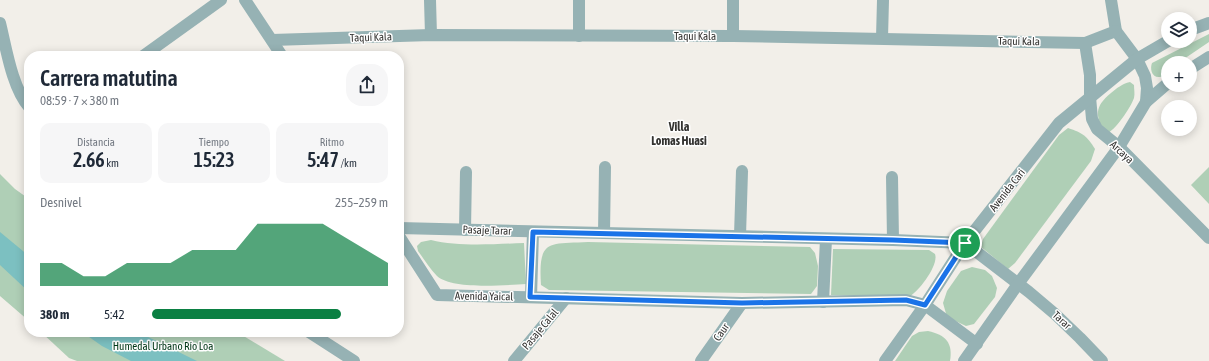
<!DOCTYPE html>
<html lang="es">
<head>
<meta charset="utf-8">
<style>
  :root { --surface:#fff; --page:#f6f6f7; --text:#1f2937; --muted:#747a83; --accent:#0b8043 }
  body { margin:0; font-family:"Asap Condensed",sans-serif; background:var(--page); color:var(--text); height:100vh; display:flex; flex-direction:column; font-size:15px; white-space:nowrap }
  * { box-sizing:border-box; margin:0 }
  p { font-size:13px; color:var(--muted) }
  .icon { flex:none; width:22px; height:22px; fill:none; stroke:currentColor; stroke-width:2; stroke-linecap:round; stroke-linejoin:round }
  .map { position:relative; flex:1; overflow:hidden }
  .sheet { position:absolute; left:24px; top:51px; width:380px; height:286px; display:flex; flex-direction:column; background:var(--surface); border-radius:16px; box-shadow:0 2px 10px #0003 }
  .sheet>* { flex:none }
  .controls { position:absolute; left:1161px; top:12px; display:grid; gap:8px }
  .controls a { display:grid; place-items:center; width:36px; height:36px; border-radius:50%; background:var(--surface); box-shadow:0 2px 10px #0003; font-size:20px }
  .pin { position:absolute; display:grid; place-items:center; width:34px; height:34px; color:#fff; margin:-17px; border:2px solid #fff; border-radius:50%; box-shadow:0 1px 4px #0007 }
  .round { display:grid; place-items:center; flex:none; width:42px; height:42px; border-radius:16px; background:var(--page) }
  .headline { display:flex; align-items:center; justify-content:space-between; height:68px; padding:0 16px }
  h1 { font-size:22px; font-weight:600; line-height:30px }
  .stats { display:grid; grid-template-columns:repeat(3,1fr); gap:6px; height:68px; padding:4px 16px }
  .stats div { display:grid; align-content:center; border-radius:10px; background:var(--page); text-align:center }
  .stats b { font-size:20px; font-weight:600 }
  .stats small { font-size:11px; font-weight:400 }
  .stats p { font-size:11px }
  .chart { height:112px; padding:8px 16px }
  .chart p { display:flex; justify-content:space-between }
  .chart svg { width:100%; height:72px; margin-top:4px; fill:var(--accent); opacity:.7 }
  ul { padding:0 16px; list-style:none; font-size:13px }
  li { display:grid; grid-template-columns:64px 48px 1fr; align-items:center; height:30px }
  li i { height:10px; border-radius:5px; background:var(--accent) }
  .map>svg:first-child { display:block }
  .green { fill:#afcfb6 }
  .water { fill:#7cc0c1 }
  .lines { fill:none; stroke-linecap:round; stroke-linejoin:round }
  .street { stroke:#96b2b4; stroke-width:12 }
  .route-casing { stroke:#fff; stroke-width:8 }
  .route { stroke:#1a73e8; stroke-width:5 }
  .labels { text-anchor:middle; stroke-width:3; stroke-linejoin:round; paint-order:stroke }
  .street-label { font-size:11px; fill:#343331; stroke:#fff }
  .park-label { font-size:11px; fill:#003717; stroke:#fff }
  .neighbourhood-label { font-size:12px; font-weight:bold; fill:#343331; stroke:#fff }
</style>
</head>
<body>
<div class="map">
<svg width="1209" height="361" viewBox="0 0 1209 361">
  <rect width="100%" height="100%" fill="#f2efe9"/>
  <g class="green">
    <path d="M1209,34V42L1178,63H1168V71C1166,73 1163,77 1160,77C1151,78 1150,68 1152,63Z"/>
    <path d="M1130,82L1134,85C1134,89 1135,94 1134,98C1131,107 1115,131 1106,134C1095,116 1094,107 1111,93C1117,88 1122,84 1130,82Z"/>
    <path d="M1068,128C1083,133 1087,136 1095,149L1091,161L1015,263L1008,269L981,247L983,239L1059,135Z"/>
    <path d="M1209,167V204L1191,185Z"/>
    <path d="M0,174L15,189L29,199V321L0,296Z"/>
    <path d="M431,240C459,247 495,244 524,243L526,284C504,285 453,290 437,276C430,269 424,259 418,251L417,246L421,242Z"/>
    <path d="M588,242L810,247L815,253L818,266L817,286L811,294L549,290L541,285C538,239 548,244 588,242Z"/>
    <path d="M833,249L929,250L935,254C939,265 919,291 910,296L831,295Z"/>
    <path d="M972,267L985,270L992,276L997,288L995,297L974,324L966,326L947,317L943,303L947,291L961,271Z"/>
    <path d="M928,331C946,335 953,343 950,361H895L912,336L919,332Z"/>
    <path d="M41,332H237L285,361H77L69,358Z"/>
  </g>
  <g class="water">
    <path d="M0,232L29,256V292L0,265Z"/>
    <path d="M82,332H138L197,361H131L102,346Z"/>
  </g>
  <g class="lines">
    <g class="street">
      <path d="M245,0L282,56"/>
      <path d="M430,0L431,35"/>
      <path d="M1111,0L1116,31L1137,59L1145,76L1147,88L1146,102"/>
      <path d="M0,23C6,47 12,88 29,107"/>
      <path d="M1190,30L1209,23"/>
      <path d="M579,36V0"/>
      <path d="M733,36V0"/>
      <path d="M882,38L883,0"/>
      <path d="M272,40L431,35L733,36L1085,43L1116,31"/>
      <path d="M1085,43L1090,75V97L1092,119L1097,129L1119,147L1209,238"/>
      <path d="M143,56L221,0"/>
      <path d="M1190,69L1209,57"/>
      <path d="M892,177L893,240"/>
      <path d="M399,228L893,240L965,243L1029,292L1055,314L1080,338L1102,361"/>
      <path d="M465,230L466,172"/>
      <path d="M604,233L605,167"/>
      <path d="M399,236L437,295L742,303L906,300L925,305L977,344"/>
      <path d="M740,236L742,171"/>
      <path d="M531,297L533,232"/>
      <path d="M823,302L826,239"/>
      <path d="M309,332L354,361"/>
      <path d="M514,361L566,298"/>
      <path d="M701,361L742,303"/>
      <path d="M885,361L925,305L965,243L1059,123L1137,59L1168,41"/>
      <path d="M964,361L1018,284L1119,147L1146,102L1168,83"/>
    </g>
  </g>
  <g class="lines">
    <defs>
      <path id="route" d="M533,232L893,240L965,243L925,305L906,300L742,303L530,297Z"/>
    </defs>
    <use href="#route" class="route-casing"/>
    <use href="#route" class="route"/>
  </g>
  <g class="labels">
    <g class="street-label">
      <text x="695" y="40">Taqui Kala</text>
      <text transform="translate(371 37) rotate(-2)" y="4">Taqui Kala</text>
      <text transform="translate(1019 41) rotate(1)" y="4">Taqui Kala</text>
      <text transform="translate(1122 152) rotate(43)" y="4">Arcaya</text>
      <text transform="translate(1007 190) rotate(-52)" y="4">Avenida Cari</text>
      <text transform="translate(487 230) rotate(2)" y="4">Pasaje Tarar</text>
      <text transform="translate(484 296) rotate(1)" y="4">Avenida Yaical</text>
      <text transform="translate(1062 320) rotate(43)" y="4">Tarar</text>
      <text transform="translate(540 329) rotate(-50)" y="4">Pasaje Calal</text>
      <text transform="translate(721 332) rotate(-55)" y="4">Caur</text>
    </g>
    <g class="park-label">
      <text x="163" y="350">Humedal Urbano Río Loa</text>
    </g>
    <g class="neighbourhood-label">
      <text x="679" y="131">Villa<tspan x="679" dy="14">Lomas Huasi</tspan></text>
    </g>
  </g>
</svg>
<div class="controls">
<a><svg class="icon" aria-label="layers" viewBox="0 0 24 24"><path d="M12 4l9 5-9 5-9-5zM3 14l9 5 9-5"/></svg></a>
<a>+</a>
<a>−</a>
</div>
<div class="pin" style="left:965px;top:243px;background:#1e9e55"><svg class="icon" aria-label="arrive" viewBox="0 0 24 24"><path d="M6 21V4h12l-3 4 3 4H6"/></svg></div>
<section class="sheet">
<div class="headline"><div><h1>Carrera matutina</h1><p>08:59 · 7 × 380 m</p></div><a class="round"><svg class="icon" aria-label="share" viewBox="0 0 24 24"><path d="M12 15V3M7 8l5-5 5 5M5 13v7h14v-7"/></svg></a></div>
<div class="stats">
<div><p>Distancia</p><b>2.66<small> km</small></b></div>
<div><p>Tiempo</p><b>15:23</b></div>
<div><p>Ritmo</p><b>5:47<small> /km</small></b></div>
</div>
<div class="chart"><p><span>Desnivel</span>255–259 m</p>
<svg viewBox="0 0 160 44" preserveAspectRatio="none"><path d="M0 44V30L10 30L20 38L30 38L40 30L50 30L60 30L70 22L80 22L90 22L100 6L110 6L120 6L130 6L140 14L150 22L160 30V44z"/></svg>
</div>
<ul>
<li><b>380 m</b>5:42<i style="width:80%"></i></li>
</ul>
</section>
</div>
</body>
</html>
